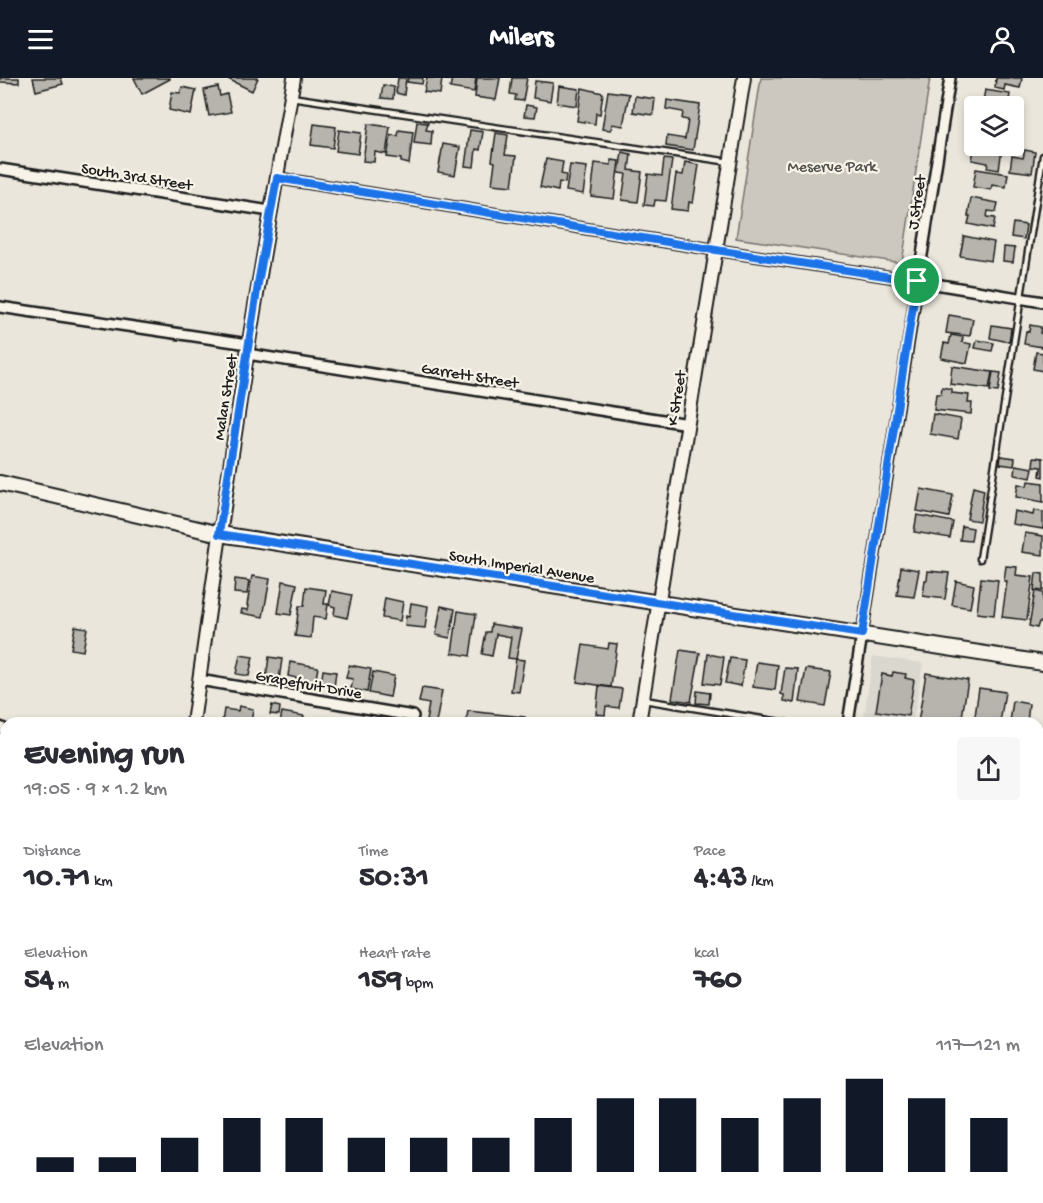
<!DOCTYPE html>
<html lang="en">
<head>
<meta charset="utf-8">
<style>
  :root { --surface:#fff; --page:#f7f7f7; --text:#2b2b33; --muted:#7c7c81; --accent:#111827 }
  body { margin:0; font-family:"Gochi Hand",sans-serif; background:var(--page); color:var(--text); height:100vh; display:flex; flex-direction:column; font-size:22px; white-space:nowrap }
  * { box-sizing:border-box; margin:0 }
  p { font-size:20px; color:var(--muted) }
  .icon { flex:none; width:33px; height:33px; fill:none; stroke:currentColor; stroke-width:2; stroke-linecap:round; stroke-linejoin:round }
  .map { position:relative; flex:1; overflow:hidden }
  .sheet { position:absolute; left:0px; top:639px; width:1044px; height:486px; display:flex; flex-direction:column; background:var(--surface); border-radius:18px 18px 0 0; box-shadow:0 3px 9px #0003 }
  .sheet>* { flex:none }
  .tools { position:absolute; left:964px; top:18px; display:grid; gap:12px }
  .tools a { display:grid; place-items:center; width:60px; height:60px; border-radius:6px; background:var(--surface); box-shadow:0 3px 9px #0003; font-size:30px }
  .pin { position:absolute; display:grid; place-items:center; width:51px; height:51px; color:#fff; margin:-26px; border:3px solid #fff; border-radius:50%; box-shadow:0 2px 6px #0007 }
  .round { display:grid; place-items:center; flex:none; width:63px; height:63px; border-radius:6px; background:var(--page) }
  .headline { display:flex; align-items:center; justify-content:space-between; height:102px; padding:0 24px }
  h1 { font-size:33px; font-weight:700; line-height:45px }
  .stats { display:grid; grid-template-columns:repeat(3,1fr); gap:9px; height:102px; padding:6px 24px }
  .stats div { display:grid; align-content:center }
  .stats b { font-size:30px; font-weight:700 }
  .stats small { font-size:16px; font-weight:400 }
  .stats p { font-size:16px }
  .chart { height:168px; padding:12px 24px }
  .chart p { display:flex; justify-content:space-between }
  .chart svg { width:100%; height:108px; margin-top:6px; stroke:var(--accent); stroke-width:6 }
  header { display:flex; justify-content:space-between; align-items:center; height:78px; padding:0 24px; background:var(--accent); color:#fff; font-size:27px; font-weight:700 }
  .map>svg:first-child { display:block }
  .built { fill:#dad7ce }
  .green { fill:#ccc8c0; stroke:#74726e; stroke-width:1.5 }
  .building { fill:#b6b4ac; stroke:#1c1c1c; stroke-width:1.5 }
  .lines { fill:none; stroke-linecap:round; stroke-linejoin:round }
  .service-casing { stroke:#1c1c1c; stroke-width:9 }
  .minor-casing { stroke:#1c1c1c; stroke-width:14 }
  .tertiary-casing { stroke:#1c1c1c; stroke-width:16 }
  .secondary-casing { stroke:#1c1c1c; stroke-width:18 }
  .service { stroke:#f7f3e8; stroke-width:4.5 }
  .minor { stroke:#f7f3e8; stroke-width:9 }
  .tertiary { stroke:#f7f3e8; stroke-width:12 }
  .secondary { stroke:#f7f3e8; stroke-width:14 }
  .rail { stroke:#1c1c1c; stroke-width:4 }
  .route-casing { stroke:#fff; stroke-width:12 }
  .route { stroke:#1a73e8; stroke-width:8 }
  .labels { text-anchor:middle; stroke-width:4.5; stroke-linejoin:round; paint-order:stroke }
  .park-label { font-size:16px; fill:#51504d; stroke:#f7f3e8 }
  .street-label { font-size:16px; fill:#1c1c1c; stroke:#f7f3e8 }
</style>
</head>
<body>
<header><svg class="icon" aria-label="menu" viewBox="0 0 24 24"><path d="M4 6h16M4 12h16M4 18h16"/></svg>Milers<svg class="icon" aria-label="person" viewBox="0 0 24 24"><circle cx="12" cy="8" r="4"/><path d="M4 21q1-7 8-7t8 7"/></svg></header>
<div class="map">
<svg width="1043" height="1125" viewBox="0 0 1043 1125">
  <rect width="100%" height="100%" fill="#eae6dc"/>
  <filter id="ink" filterUnits="userSpaceOnUse"><feTurbulence type="fractalNoise" baseFrequency=".0167" numOctaves="2"/><feDisplacementMap in="SourceGraphic" scale="12" xChannelSelector="R" yChannelSelector="G"/><feConvolveMatrix kernelMatrix="1 2 1 2 8 2 1 2 1" color-interpolation-filters="sRGB"/></filter>
  <g filter="url(#ink)">
    <path class="built" d="M873,578L923,585L913,645H863Z"/>
    <path class="green" d="M761,0H930L902,185L736,160Z"/>
    <g class="building">
      <path d="M0,0H19V5L0,4Z"/>
      <path d="M33,0H61L63,6L36,13Z"/>
      <path d="M134,0H170V1L142,16Z"/>
      <path d="M228,0H258L252,13L228,1Z"/>
      <path d="M398,0H406L404,17L396,15Z"/>
      <path d="M408,0H423L422,6L407,4Z"/>
      <path d="M427,0H448V2L442,1L440,16L424,14Z"/>
      <path d="M452,0H476L474,14L450,10Z"/>
      <path d="M477,0H500L496,22L475,19Z"/>
      <path d="M512,0H527L523,23L515,22L516,17L510,16Z"/>
      <path d="M996,0H1022L1020,10L1005,7L1004,12L995,10Z"/>
      <path d="M535,3L553,5L550,23L533,20Z"/>
      <path d="M383,7L394,9L393,21L381,20Z"/>
      <path d="M559,8L579,11L577,28L557,25Z"/>
      <path d="M182,9L196,12L191,37L169,32L172,14L180,15Z"/>
      <path d="M218,9L220,18L227,16L231,34L209,38L204,12Z"/>
      <path d="M582,10L603,15L600,36L596,35L595,46L577,43Z"/>
      <path d="M985,12L1010,16L1009,22H1014L1013,28H982Z"/>
      <path d="M608,13L629,16L623,48L612,46L611,52L602,51Z"/>
      <path d="M635,18L655,21L653,37L633,34Z"/>
      <path d="M667,22L700,27L693,72L666,68L667,58L685,61L688,42L682,41L683,34L666,31Z"/>
      <path d="M526,27L537,29L535,39L524,38Z"/>
      <path d="M417,44L428,45L426,52L432,53L431,67L414,65Z"/>
      <path d="M314,46L336,49L333,70L311,67Z"/>
      <path d="M368,46L390,49L386,76L375,74L374,84L363,83Z"/>
      <path d="M339,52L361,55L358,76L336,73Z"/>
      <path d="M399,52L413,54L409,86L401,84V81L387,79L391,57L398,58Z"/>
      <path d="M470,52L483,54L480,72L476,71L474,89L465,88Z"/>
      <path d="M496,55L508,57L505,77L516,78L512,108L492,106L495,84L492,83Z"/>
      <path d="M443,66L460,69L455,97L438,94Z"/>
      <path d="M975,66V68L1002,70L999,92L987,90L988,85L972,82Z"/>
      <path d="M1025,72L1035,74L1032,95L1010,92L1012,78L1023,80Z"/>
      <path d="M622,74L631,76L629,92L642,94L638,124L622,122L626,96L619,95Z"/>
      <path d="M546,81L563,84L561,96L566,97L565,105L559,104L558,113L540,109Z"/>
      <path d="M664,81L672,82L666,123L655,122L654,128L644,127L648,96L662,98Z"/>
      <path d="M611,82L619,83L614,121L591,118L595,85L611,87Z"/>
      <path d="M685,84L699,87L693,125L689,124L688,133L671,131L676,96L683,97Z"/>
      <path d="M570,87L587,89L583,116L566,113Z"/>
      <path d="M976,91L1008,96L1006,109L992,107L991,112L973,109Z"/>
      <path d="M971,120L998,125L996,134L988,133L987,139L995,140L993,151L968,146L970,138H968Z"/>
      <path d="M1013,145L1026,147L1024,161L1011,159Z"/>
      <path d="M964,158L994,164L991,183L960,178Z"/>
      <path d="M1004,169L1015,170L1013,184L1003,183Z"/>
      <path d="M949,237L973,241L970,258L946,255Z"/>
      <path d="M992,247L1011,250L1009,264L990,260Z"/>
      <path d="M1030,247L1041,249L1040,255L1043,256V269L1024,266L1026,253L1029,254Z"/>
      <path d="M951,257L963,259L962,264L971,266L967,285L941,280L944,265L949,266Z"/>
      <path d="M977,262L994,265L992,273L975,270Z"/>
      <path d="M1036,274L1043,275V293L1033,291Z"/>
      <path d="M952,288L992,294L989,311L950,306Z"/>
      <path d="M993,294L1001,295L998,314L990,313Z"/>
      <path d="M942,309L952,311V315L969,317L968,325H972L971,336L934,332L936,316H941Z"/>
      <path d="M933,336L961,341L958,361L930,356Z"/>
      <path d="M1001,378L1015,380L1014,388L1000,386Z"/>
      <path d="M1034,379L1043,380V399L1040,398L1041,389L1033,388Z"/>
      <path d="M1016,387L1033,390L1031,400L1015,397Z"/>
      <path d="M1028,403L1043,405V424L1016,419L1018,406L1027,408Z"/>
      <path d="M973,409L984,412L979,443L967,441Z"/>
      <path d="M921,411L953,417L949,439L917,433Z"/>
      <path d="M1034,432L1043,434V451L1012,446L1014,433L1033,437Z"/>
      <path d="M917,437L953,444L950,460L914,454Z"/>
      <path d="M962,448L973,450L971,463L960,462Z"/>
      <path d="M1025,455L1043,458V477L1022,474Z"/>
      <path d="M1006,488L1017,489L1016,497L1033,499L1027,542L1002,539L1007,503H1004Z"/>
      <path d="M901,489L919,492L914,519L897,517Z"/>
      <path d="M928,493L949,495L945,521L923,518L925,502H927Z"/>
      <path d="M1036,495L1043,496V513L1034,512Z"/>
      <path d="M252,498L270,501L263,539L241,535L242,531L248,532L249,528L247,527Z"/>
      <path d="M981,500L998,502L994,537L977,535Z"/>
      <path d="M235,501L249,503L247,516L234,515Z"/>
      <path d="M283,503L297,506L291,537L278,535Z"/>
      <path d="M956,503L974,507L970,530L952,527Z"/>
      <path d="M306,509L326,512L324,526H328L326,541L313,539L311,560L295,558L299,528H304Z"/>
      <path d="M332,513L352,517L347,540L334,537L335,529L329,527Z"/>
      <path d="M1035,513L1043,515V544H1039L1037,550L1029,548Z"/>
      <path d="M385,520L403,524L400,543L382,540Z"/>
      <path d="M411,525L428,528L425,550L405,548L406,538L409,539Z"/>
      <path d="M441,528L455,531L450,560L436,557Z"/>
      <path d="M458,533L476,536L470,578L452,575Z"/>
      <path d="M491,546L522,551L516,581L508,580L511,559L496,556L492,578L482,576L486,554H490Z"/>
      <path d="M75,548L87,550L83,573L71,571Z"/>
      <path d="M609,565L617,566L611,609L577,604L583,567L608,571Z"/>
      <path d="M680,572L700,575L691,624L672,621Z"/>
      <path d="M708,576L724,579L720,607L704,605Z"/>
      <path d="M240,577L253,579L249,598L236,596Z"/>
      <path d="M269,579L282,581L279,602L266,600Z"/>
      <path d="M730,580L745,582L741,608L725,605Z"/>
      <path d="M516,581L524,582L519,614L511,613Z"/>
      <path d="M290,584L318,589L315,606L297,603V600L288,598Z"/>
      <path d="M757,584L778,587L775,612L753,609Z"/>
      <path d="M349,587L371,591L367,614L351,611L353,601L346,600Z"/>
      <path d="M785,590L798,591L794,625L784,623V617L781,616Z"/>
      <path d="M806,591L831,594L825,628L800,624Z"/>
      <path d="M323,592L336,594L334,609L321,607Z"/>
      <path d="M373,594L394,598L390,619L369,615Z"/>
      <path d="M893,594L906,596L905,600L914,602L908,638L876,633L882,596L892,598Z"/>
      <path d="M926,595L968,602L961,645H918Z"/>
      <path d="M599,608L622,611L619,630L606,628L605,637L596,636Z"/>
      <path d="M422,610L442,613L436,645L426,643L429,626L419,624Z"/>
      <path d="M979,610L1005,614L1000,645H974Z"/>
      <path d="M697,613L710,615L709,626L696,625Z"/>
      <path d="M1013,623L1029,626L1027,645L1010,644Z"/>
      <path d="M272,627L280,629L279,637L270,636Z"/>
      <path d="M239,628L253,631L251,645H222L224,631L238,633Z"/>
      <path d="M468,633L525,639L524,645H466Z"/>
      <path d="M282,634L304,638L302,645H280Z"/>
      <path d="M328,640L346,644V645H327Z"/>
      <path d="M874,640L906,645H873Z"/>
      <path d="M1041,946H1043V965H1038Z"/>
      <path d="M0,995L6,997V1040L0,1037Z"/>
      <path d="M0,1055L6,1057V1091L0,1103Z"/>
      <path d="M1038,1058L1043,1059V1109L1038,1108Z"/>
      <path d="M368,1119H506L511,1121L509,1125H370L366,1123Z"/>
      <path d="M788,1119H811L810,1125L787,1121Z"/>
      <path d="M818,1119H837L836,1125H817Z"/>
    </g>
    <g class="lines">
      <defs>
        <g id="service">
          <path d="M291,19L730,84"/>
          <path d="M980,481L1043,78"/>
          <path d="M644,622L787,645"/>
          <path d="M1038,683L1043,684"/>
          <path d="M1038,1053L1043,1054"/>
          <path d="M0,1117L19,1125"/>
        </g>
        <g id="minor">
          <path d="M0,91L270,133"/>
          <path d="M277,100L716,172L917,203L1043,224"/>
          <path d="M0,229L248,266"/>
          <path d="M247,276L688,346"/>
          <path d="M199,602L413,638"/>
          <path d="M848,645L950,0"/>
          <path d="M0,649L6,652"/>
          <path d="M1038,759L1043,727"/>
          <path d="M1038,896H1043"/>
          <path d="M299,1119L312,1125"/>
          <path d="M990,1119L1004,1125"/>
          <path d="M213,1125L214,1119"/>
        </g>
        <g id="tertiary">
          <path d="M193,645C211,518 229,391 249,264C263,176 279,88 294,0"/>
          <path d="M639,645L744,0"/>
          <path d="M116,1125L117,1119"/>
          <path d="M562,1125L563,1119"/>
        </g>
        <path id="secondary" d="M0,405L220,456L1043,585"/>
      </defs>
      <use href="#service" class="service-casing"/>
      <use href="#minor" class="minor-casing"/>
      <use href="#tertiary" class="tertiary-casing"/>
      <use href="#secondary" class="secondary-casing"/>
      <use href="#service" class="service"/>
      <use href="#minor" class="minor"/>
      <use href="#tertiary" class="tertiary"/>
      <use href="#secondary" class="secondary"/>
      <g class="rail">
        <path d="M0,818L6,820"/>
        <path d="M658,1119L671,1125"/>
      </g>
    </g>
  </g>
  <g class="lines" filter="url(#ink)">
    <defs>
      <path id="route" d="M277,100L716,172L917,203L862,556L219,456L259,200Z"/>
    </defs>
    <use href="#route" class="route-casing"/>
    <use href="#route" class="route"/>
  </g>
  <g class="labels">
    <g class="park-label">
      <text x="832" y="93">Meserve Park</text>
    </g>
    <g class="street-label">
      <text transform="translate(137 97) rotate(9)" y="6">South 3rd Street</text>
      <text transform="translate(915 124) rotate(-81)" y="6">J Street</text>
      <text transform="translate(470 296) rotate(9)" y="6">Garrett Street</text>
      <text transform="translate(224 319) rotate(-81)" y="6">Malan Street</text>
      <text transform="translate(675 320) rotate(-81)" y="6">K Street</text>
      <text transform="translate(522 487) rotate(9)" y="6">South Imperial Avenue</text>
      <text transform="translate(309 605) rotate(10)" y="6">Grapefruit Drive</text>
    </g>
  </g>
</svg>
<div class="tools">
<a><svg class="icon" aria-label="layers" viewBox="0 0 24 24"><path d="M12 4l9 5-9 5-9-5zM3 14l9 5 9-5"/></svg></a>
</div>
<div class="pin" style="left:917px;top:203px;background:#1e9e55"><svg class="icon" aria-label="arrive" viewBox="0 0 24 24"><path d="M6 21V4h12l-3 4 3 4H6"/></svg></div>
<section class="sheet">
<div class="headline"><div><h1>Evening run</h1><p>19:05 · 9 × 1.2 km</p></div><a class="round"><svg class="icon" aria-label="share" viewBox="0 0 24 24"><path d="M12 15V3M7 8l5-5 5 5M5 13v7h14v-7"/></svg></a></div>
<div class="stats">
<div><p>Distance</p><b>10.71<small> km</small></b></div>
<div><p>Time</p><b>50:31</b></div>
<div><p>Pace</p><b>4:43<small> /km</small></b></div>
</div>
<div class="stats">
<div><p>Elevation</p><b>54<small> m</small></b></div>
<div><p>Heart rate</p><b>159<small> bpm</small></b></div>
<div><p>kcal</p><b>760</b></div>
</div>
<div class="chart"><p><span>Elevation</span>117–121 m</p>
<svg viewBox="0 0 160 44" preserveAspectRatio="none"><path d="M5 44V38M15 44V38M25 44V30M35 44V22M45 44V22M55 44V30M65 44V30M75 44V30M85 44V22M95 44V14M105 44V14M115 44V22M125 44V14M135 44V6M145 44V14M155 44V22"/></svg>
</div>
</section>
</div>
</body>
</html>
